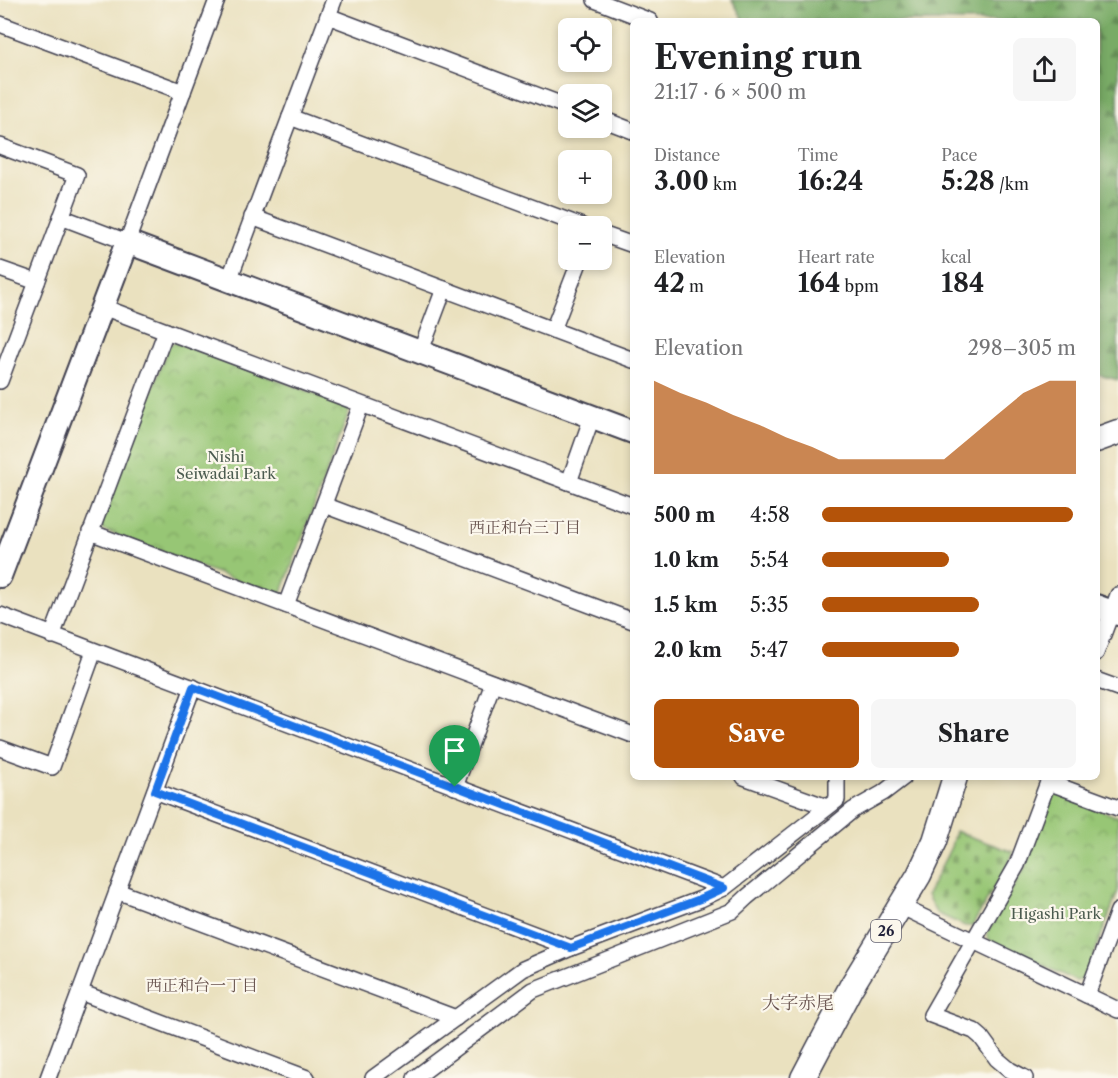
<!DOCTYPE html>
<html lang="en">
<head>
<meta charset="utf-8">
<style>
  :root { --surface:#fff; --page:#f6f6f6; --text:#202124; --muted:#757577; --accent:#b45309 }
  body { margin:0; font-family:"Libre Caslon Text","Noto Serif JP",serif; background:var(--page); color:var(--text); height:100vh; display:flex; flex-direction:column; font-size:22px; white-space:nowrap }
  * { box-sizing:border-box; margin:0 }
  p { font-size:20px; color:var(--muted) }
  .icon { flex:none; width:33px; height:33px; fill:none; stroke:currentColor; stroke-width:2; stroke-linecap:round; stroke-linejoin:round }
  .map { position:relative; flex:1; overflow:hidden }
  .panel { position:absolute; left:630px; top:18px; width:470px; height:762px; display:flex; flex-direction:column; background:var(--surface); border-radius:9px; box-shadow:0 3px 9px #0003 }
  .panel>* { flex:none }
  .controls { position:absolute; left:558px; top:18px; display:grid; gap:12px }
  .controls a { display:grid; place-items:center; width:54px; height:54px; border-radius:9px; background:var(--surface); box-shadow:0 3px 9px #0003; font-size:30px }
  .pin { position:absolute; display:grid; place-items:center; width:51px; height:51px; color:#fff; margin:-62px -26px; border-radius:50% 50% 50% 0; rotate:-45deg; box-shadow:0 0 6px #0007 }
  .pin .icon { rotate:45deg }
  .round { display:grid; place-items:center; flex:none; width:63px; height:63px; border-radius:9px; background:var(--page) }
  .head { display:flex; align-items:center; justify-content:space-between; height:102px; padding:0 24px }
  h1 { font-size:33px; font-weight:700; line-height:45px }
  .figures { display:grid; grid-template-columns:repeat(3,1fr); gap:9px; height:102px; padding:6px 24px }
  .figures div { display:grid; align-content:center }
  .figures b { font-size:26px; font-weight:700 }
  .figures small { font-size:16px; font-weight:400 }
  .figures p { font-size:16px }
  .chart { height:168px; padding:12px 24px }
  .chart p { display:flex; justify-content:space-between }
  .chart svg { width:100%; height:108px; margin-top:6px; fill:var(--accent); opacity:.7 }
  .button { display:flex; gap:12px; margin-top:auto; padding:12px 24px }
  .button a { flex:1; height:69px; border-radius:9px; background:var(--accent); color:#fff; font-size:24px; font-weight:700; line-height:69px; text-align:center }
  .button a+a { background:var(--page); color:var(--text) }
  ul { padding:0 24px; list-style:none; font-size:20px }
  li { display:grid; grid-template-columns:96px 72px 1fr; align-items:center; height:45px }
  li i { height:15px; border-radius:8px; background:var(--accent) }
  .map>svg:first-child { display:block }
  .forest { fill:url(#forest-firs); stroke:#4e6650; stroke-width:1.5 }
  .cemetery { fill:url(#cemetery-stones); stroke:#5c7458; stroke-width:1.5 }
  .park { fill:url(#park-crowns); stroke:#5c7458; stroke-width:1.5 }
  .lines { fill:none; stroke-linecap:round; stroke-linejoin:round }
  .street-casing { stroke:#403f4f; stroke-width:18 }
  .secondary-casing { stroke:#403f4f; stroke-width:26 }
  .primary-casing { stroke:#403f4f; stroke-width:27 }
  .street { stroke:#fff; stroke-width:15 }
  .secondary { stroke:#fff; stroke-width:22 }
  .primary { stroke:#fff; stroke-width:24 }
  .route-casing { stroke:#fff; stroke-width:12 }
  .route { stroke:#1a73e8; stroke-width:8 }
  .labels { text-anchor:middle; stroke-width:4.5; stroke-linejoin:round; paint-order:stroke }
  .shield { fill:#fbf7ec; stroke:#636270; stroke-width:1.5 }
  .shield-label { font-size:14px; font-weight:bold; fill:#22223b }
  .park-label { font-size:15px; fill:#4b5b4f; stroke:#fbf7ec }
  .neighbourhood-label { font-size:16px; fill:#68534e; stroke:#fbf7ec }
  .quarter-label { font-size:18px; fill:#68534e; stroke:#fbf7ec }
</style>
</head>
<body>
<div class="map">
<svg width="1118" height="1078" viewBox="0 0 1118 1078">
  <defs>
    <pattern id="forest-firs" width="22" height="20" patternUnits="userSpaceOnUse" patternTransform="scale(1.5)"><rect width="22" height="20" fill="#79ab66"/><path d="M5 1l3.5 6h-7zM16 11l3.5 6h-7z" fill="#638b55"/></pattern>
    <pattern id="cemetery-stones" width="16" height="16" patternUnits="userSpaceOnUse" patternTransform="scale(1.5)"><rect width="16" height="16" fill="#97c675"/><path d="M2 7V4a2 2 0 0 1 4 0v3zM10 15v-3a2 2 0 0 1 4 0v3z" fill="#7ba061"/></pattern>
    <pattern id="park-crowns" width="20" height="18" patternUnits="userSpaceOnUse" patternTransform="scale(1.5)"><rect width="20" height="18" fill="#97c675"/><path d="M2 6a3 3 0 1 1 6 0M12 15a3 3 0 1 1 6 0" fill="none" stroke="#7ba061"/></pattern>
  </defs>
  <rect width="100%" height="100%" fill="#fbf7ec"/>
  <filter id="ink" filterUnits="userSpaceOnUse"><feTurbulence type="fractalNoise" baseFrequency=".0167" numOctaves="2"/><feDisplacementMap in="SourceGraphic" scale="12" xChannelSelector="R" yChannelSelector="G"/><feConvolveMatrix kernelMatrix="1 2 1 2 8 2 1 2 1" color-interpolation-filters="sRGB"/></filter>
  <filter id="wash" filterUnits="userSpaceOnUse"><feTurbulence type="fractalNoise" baseFrequency=".008" numOctaves="4" result="noise"/><feDisplacementMap in="SourceGraphic" scale="24" xChannelSelector="R" yChannelSelector="G"/><feGaussianBlur stdDeviation="1.35" result="paint"/><feColorMatrix in="noise" values="0 0 0 0 0 0 0 0 0 0 0 0 0 0 0 0 0 1.4 0 .05"/><feComposite in="paint" operator="in"/></filter>
  <g filter="url(#wash)">
    <rect width="100%" height="100%" fill="#eae1bf"/>
    <path class="forest" d="M732,0H1118V380L1097,375L1096,21H744Z"/>
    <path class="cemetery" d="M955,831L1013,852L1010,861L972,926H965L936,913L927,895L951,847Z"/>
    <g class="park">
      <path d="M175,342L346,405L349,412L282,592L275,595L103,530L101,523L169,345Z"/>
      <path d="M1059,794L1118,817V891L1085,979L1076,981L989,940L987,932L1025,867L1049,797Z"/>
    </g>
  </g>
  <g filter="url(#ink)">
    <g class="lines">
      <defs>
        <g id="street">
          <path d="M595,0L650,21"/>
          <path d="M328,16L568,107"/>
          <path d="M0,24L183,92"/>
          <path d="M290,117L582,226"/>
          <path d="M602,119L633,131"/>
          <path d="M0,146L77,175L0,381"/>
          <path d="M61,217L127,242L217,0"/>
          <path d="M252,217L633,360"/>
          <path d="M602,234L633,245"/>
          <path d="M0,269L37,282"/>
          <path d="M229,280L334,0"/>
          <path d="M103,307L166,331"/>
          <path d="M553,330L580,260"/>
          <path d="M420,353L444,289"/>
          <path d="M569,482L592,417"/>
          <path d="M324,505L633,621"/>
          <path d="M90,532L633,735"/>
          <path d="M286,605L361,405"/>
          <path d="M0,615L724,888"/>
          <path d="M52,636L166,331L633,506"/>
          <path d="M1096,653L1118,595"/>
          <path d="M1096,680L1118,688"/>
          <path d="M0,748L52,767L94,651"/>
          <path d="M744,777L827,807"/>
          <path d="M1048,782L1118,808"/>
          <path d="M455,787L493,683"/>
          <path d="M155,791L571,948"/>
          <path d="M117,891L456,1018"/>
          <path d="M902,907L1118,1010"/>
          <path d="M80,992L307,1078"/>
          <path d="M1087,995L1118,911"/>
          <path d="M48,1078L193,687"/>
          <path d="M373,1078L523,969L571,948L701,899L724,888L837,800V777"/>
          <path d="M415,1078L533,990L732,911L747,897L853,810L883,793L904,777"/>
          <path d="M1025,1078L1010,1070L997,1059L981,1037L974,1031L931,1015L1017,865L1050,777"/>
        </g>
        <g id="secondary">
          <path d="M0,576L127,242L633,432"/>
          <path d="M1096,606L1118,614"/>
        </g>
        <g id="primary">
          <path d="M1096,440L1118,432"/>
          <path d="M803,1078L851,987L919,875L935,841L955,777"/>
        </g>
      </defs>
      <use href="#street" class="street-casing"/>
      <use href="#secondary" class="secondary-casing"/>
      <use href="#primary" class="primary-casing"/>
      <use href="#street" class="street"/>
      <use href="#secondary" class="secondary"/>
      <use href="#primary" class="primary"/>
    </g>
  </g>
  <g class="lines" filter="url(#ink)">
    <defs>
      <path id="route" d="M193,687L724,888L700,899L571,948L155,791Z"/>
    </defs>
    <use href="#route" class="route-casing"/>
    <use href="#route" class="route"/>
  </g>
  <g class="labels">
    <rect class="shield" x="871" y="920" width="30" height="22" rx="4.5"/>
    <g class="shield-label">
      <text x="886" y="936">26</text>
    </g>
    <g class="park-label">
      <text x="226" y="462">Nishi<tspan x="226" dy="17">Seiwadai Park</tspan></text>
      <text x="1056" y="919">Higashi Park</text>
    </g>
    <g class="neighbourhood-label">
      <text x="525" y="533">西正和台三丁目</text>
      <text x="202" y="991">西正和台一丁目</text>
    </g>
    <g class="quarter-label">
      <text x="798" y="1009">大字赤尾</text>
    </g>
  </g>
</svg>
<div class="controls">
<a><svg class="icon" aria-label="locate" viewBox="0 0 24 24"><circle cx="12" cy="12" r="6"/><path d="M12 2v4M12 18v4M2 12h4M18 12h4"/></svg></a>
<a><svg class="icon" aria-label="layers" viewBox="0 0 24 24"><path d="M12 4l9 5-9 5-9-5zM3 14l9 5 9-5"/></svg></a>
<a>+</a>
<a>−</a>
</div>
<div class="pin" style="left:455px;top:787px;background:#1e9e55"><svg class="icon" aria-label="arrive" viewBox="0 0 24 24"><path d="M6 21V4h12l-3 4 3 4H6"/></svg></div>
<section class="panel">
<div class="head"><div><h1>Evening run</h1><p>21:17 · 6 × 500 m</p></div><a class="round"><svg class="icon" aria-label="share" viewBox="0 0 24 24"><path d="M12 15V3M7 8l5-5 5 5M5 13v7h14v-7"/></svg></a></div>
<div class="figures">
<div><p>Distance</p><b>3.00<small> km</small></b></div>
<div><p>Time</p><b>16:24</b></div>
<div><p>Pace</p><b>5:28<small> /km</small></b></div>
</div>
<div class="figures">
<div><p>Elevation</p><b>42<small> m</small></b></div>
<div><p>Heart rate</p><b>164<small> bpm</small></b></div>
<div><p>kcal</p><b>184</b></div>
</div>
<div class="chart"><p><span>Elevation</span>298–305 m</p>
<svg viewBox="0 0 160 44" preserveAspectRatio="none"><path d="M0 44V6L10 11L20 15L30 20L40 24L50 29L60 33L70 38L80 38L90 38L100 38L110 38L120 29L130 20L140 11L150 6L160 6V44z"/></svg>
</div>
<ul>
<li><b>500 m</b>4:58<i style="width:99%"></i></li>
<li><b>1.0 km</b>5:54<i style="width:50%"></i></li>
<li><b>1.5 km</b>5:35<i style="width:62%"></i></li>
<li><b>2.0 km</b>5:47<i style="width:54%"></i></li>
</ul>
<div class="button"><a>Save</a><a>Share</a></div>
</section>
</div>
</body>
</html>
